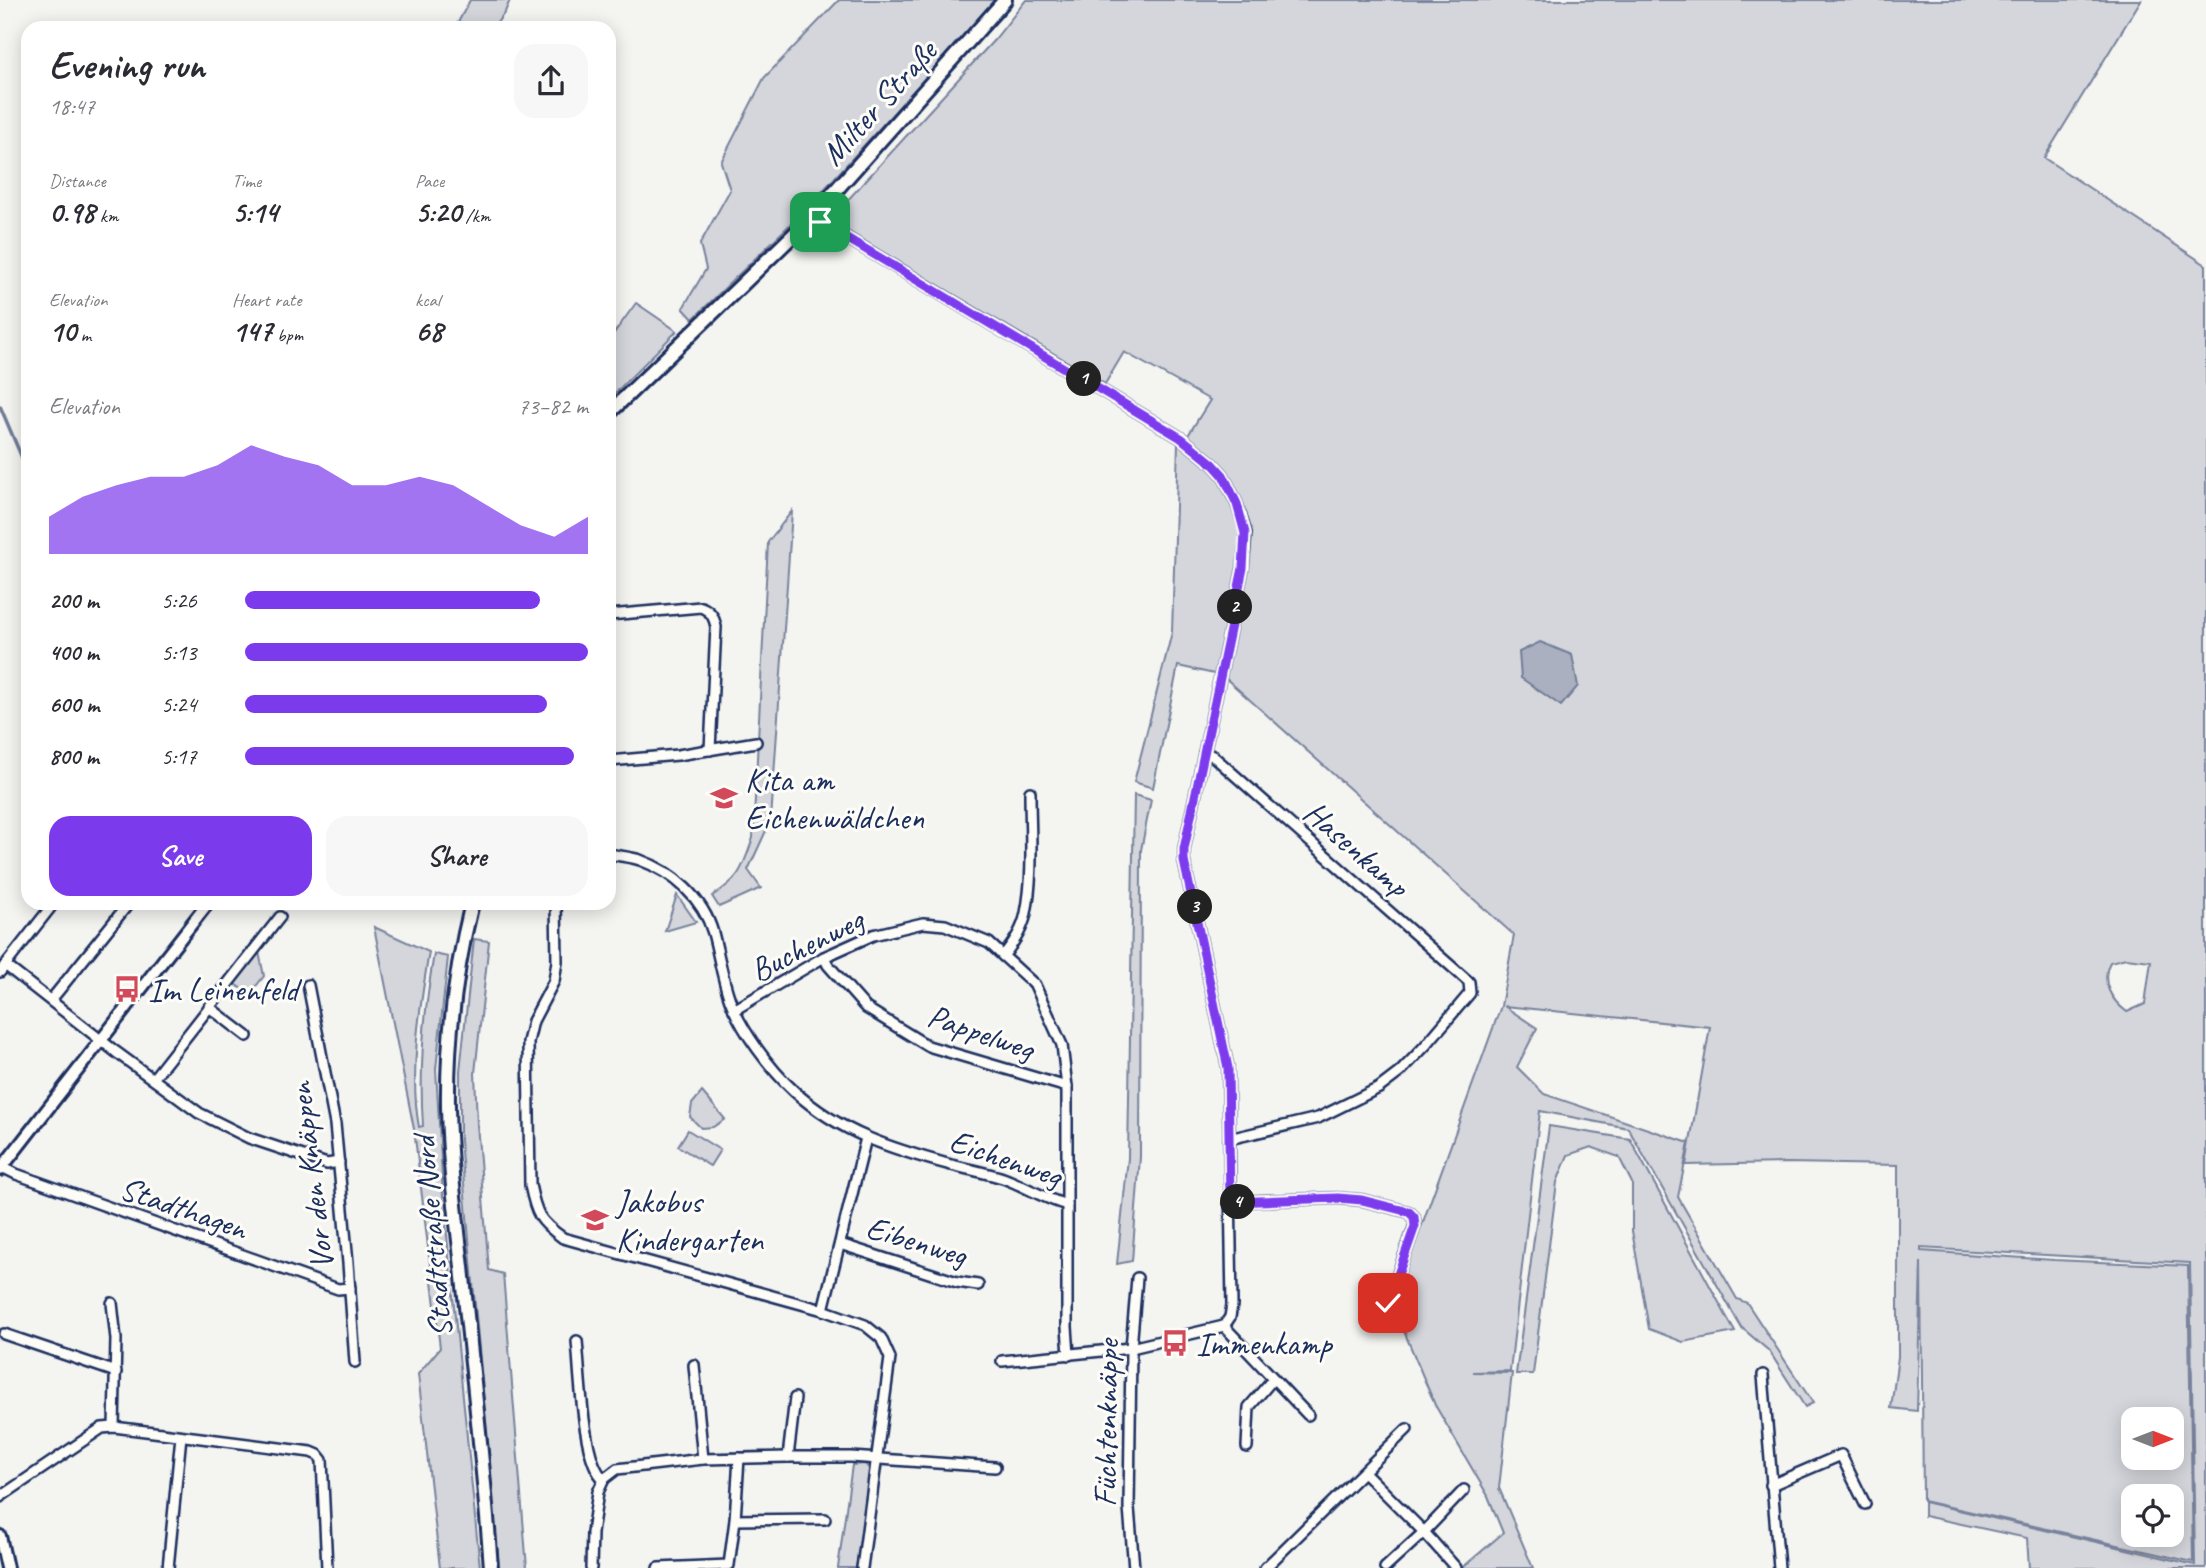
<!DOCTYPE html>
<html lang="en">
<head>
<meta charset="utf-8">
<style>
  :root { --surface:#fff; --page:#f7f7f7; --text:#2b2b33; --muted:#7c7c81; --accent:#7c3aed }
  body { margin:0; font-family:Caveat,sans-serif; background:var(--page); color:var(--text); height:100vh; display:flex; flex-direction:column; font-size:26px; white-space:nowrap }
  * { box-sizing:border-box; margin:0 }
  p { font-size:23px; color:var(--muted) }
  .icon { flex:none; width:38px; height:38px; fill:none; stroke:currentColor; stroke-width:2; stroke-linecap:round; stroke-linejoin:round }
  .map { position:relative; flex:1; overflow:hidden }
  .details { position:absolute; left:21px; top:21px; width:595px; height:889px; display:flex; flex-direction:column; background:var(--surface); border-radius:21px; box-shadow:0 4px 18px #0003 }
  .details>* { flex:none }
  .needle { width:46px; rotate:90deg }
  .tools { position:absolute; left:2121px; top:1407px; display:grid; gap:14px }
  .tools a { display:grid; place-items:center; width:63px; height:63px; border-radius:14px; background:var(--surface); box-shadow:0 4px 18px #0003; font-size:35px }
  .pin { position:absolute; display:grid; place-items:center; width:60px; height:60px; color:#fff; margin:-30px; border-radius:14px; box-shadow:0 4px 10px #0006 }
  .km { position:absolute; width:35px; height:35px; margin:-18px; border-radius:50%; background:#222; color:#fff; font-size:19px; line-height:35px; text-align:center }
  .round { display:grid; place-items:center; flex:none; width:74px; height:74px; border-radius:21px; background:var(--page) }
  .summary { display:flex; align-items:center; justify-content:space-between; height:119px; padding:0 28px }
  h1 { font-size:38px; font-weight:800; line-height:52px }
  .figures { display:grid; grid-template-columns:repeat(3,1fr); gap:10px; height:119px; padding:7px 28px }
  .figures div { display:grid; align-content:center }
  .figures b { font-size:30px; font-weight:800 }
  .figures small { font-size:19px; font-weight:400 }
  .figures p { font-size:19px }
  .chart { height:196px; padding:14px 28px }
  .chart p { display:flex; justify-content:space-between }
  .chart svg { width:100%; height:126px; margin-top:7px; fill:var(--accent); opacity:.7 }
  .button { display:flex; gap:14px; margin-top:auto; padding:14px 28px }
  .button a { flex:1; height:80px; border-radius:21px; background:var(--accent); color:#fff; font-size:28px; font-weight:800; line-height:80px; text-align:center }
  .button a+a { background:var(--page); color:var(--text) }
  ul { padding:0 28px; list-style:none; font-size:23px }
  li { display:grid; grid-template-columns:112px 84px 1fr; align-items:center; height:52px }
  li i { height:18px; border-radius:9px; background:var(--accent) }
  .map>svg:first-child { display:block }
  .green { fill:#d4d6db; stroke:#78829c; stroke-width:2; fill-rule:evenodd }
  .water { fill:#aab0bf; stroke:#717c98; stroke-width:2 }
  .lines { fill:none; stroke-linecap:round; stroke-linejoin:round }
  .stream { stroke:#717c98; stroke-width:3.5 }
  .minor-casing { stroke:#1b2f5e; stroke-width:14 }
  .tertiary-casing { stroke:#1b2f5e; stroke-width:16 }
  .secondary-casing { stroke:#1b2f5e; stroke-width:18 }
  .minor { stroke:#fdfcf7; stroke-width:9 }
  .tertiary { stroke:#fdfcf7; stroke-width:10 }
  .secondary { stroke:#fdfcf7; stroke-width:12 }
  .route-casing { stroke:#fff; stroke-width:14 }
  .route { stroke:#7c3aed; stroke-width:9 }
  .labels { text-anchor:middle; stroke-width:6; stroke-linejoin:round; paint-order:stroke }
  .street-label { font-size:33px; fill:#1b2f5e; stroke:#fdfcf7 }
  .poi-label { font-size:33px; fill:#1b2f5e; stroke:#fdfcf7; text-anchor:start }
</style>
</head>
<body>
<div class="map">
<svg width="2206" height="1568" viewBox="0 0 2206 1568">
  <rect width="100%" height="100%" fill="#f4f4f1"/>
  <filter id="ink" filterUnits="userSpaceOnUse"><feTurbulence type="fractalNoise" baseFrequency=".0143" numOctaves="2"/><feDisplacementMap in="SourceGraphic" scale="14" xChannelSelector="R" yChannelSelector="G"/><feConvolveMatrix kernelMatrix="1 2 1 2 8 2 1 2 1" color-interpolation-filters="sRGB"/></filter>
  <g filter="url(#ink)">
    <g class="green">
      <path d="M470,0H510L505,12L493,28H455Z"/>
      <path d="M839,0H996L809,206L693,319L683,308L706,269L700,244L730,190L721,162L764,78Z"/>
      <path d="M1026,0H2141L2044,158L2206,265V1568H2029L2027,1538L1924,1516V1502L2195,1565L2190,1263L1921,1248V1251L2054,1260L2188,1266L2193,1562L1923,1501L1921,1262L1917,1411L1891,1408L1898,1357V1165L1787,1163L1686,1165L1710,1027L1504,1006L1537,1028L1517,1067L1544,1094L1689,1143L1678,1197L1737,1299L1747,1303L1813,1403L1805,1407L1769,1351L1741,1327L1628,1128L1540,1111L1510,1371L1473,1372L1512,1373L1499,1488L1533,1568H1462L1503,1533L1488,1496L1435,1405L1393,1305L1501,1006L1514,935L1223,676L1178,666L1153,788L1134,782L1172,632L1178,443L1187,437L1210,400L1124,352L1105,384L840,227L833,216L995,39ZM2126,958L2151,961L2145,1004L2127,1012C2111,1000 2100,982 2110,962ZM2133,1419H2172V1458H2133ZM2133,1496H2172V1535H2133Z"/>
      <path d="M636,303L677,331L609,399V340Z"/>
      <path d="M792,511L771,820L748,870L761,888L719,907L712,896C741,878 742,869 753,838L768,542Z"/>
      <path d="M1134,795L1151,800L1141,850L1140,1157L1132,1261L1117,1264L1128,1158Z"/>
      <path d="M677,895L696,922L665,931Z"/>
      <path d="M374,927L429,952C420,1006 409,1074 419,1127L423,1126C419,1068 424,1011 434,954L448,957L436,1069L443,1195L480,1568H440L418,1374L440,1348L414,1129Z"/>
      <path d="M474,939L489,941L475,1073L477,1124L489,1270L503,1274L527,1568H499L460,1140V1071Z"/>
      <path d="M259,952L264,976L249,995L234,983Z"/>
      <path d="M702,1092L725,1119L713,1127L701,1128L690,1117L692,1104Z"/>
      <path d="M1549,1126L1630,1139L1735,1332L1683,1342L1649,1329L1632,1231V1183L1619,1157L1591,1147L1568,1155L1557,1182L1533,1374H1516Z"/>
      <path d="M688,1130L720,1150L710,1166L678,1146Z"/>
      <path d="M865,1464L872,1472L856,1568H838L852,1465Z"/>
    </g>
    <path class="water" d="M1540,642L1572,655L1578,686L1561,706L1521,678L1519,652Z"/>
    <g class="lines">
      <path class="stream" d="M0,406L28,472"/>
      <defs>
        <g id="minor">
          <path d="M812,217L1181,438L1213,464L1223,475L1237,504L1246,533L1243,568L1184,849V861L1228,1068L1232,1305L1230,1317L1224,1326"/>
          <path d="M609,615L701,607C711,611 714,617 716,627L710,750"/>
          <path d="M1204,753L1213,756L1469,982L1470,993L1425,1046L1400,1072L1379,1088L1318,1118L1229,1139"/>
          <path d="M609,761L678,755L756,742"/>
          <path d="M609,854C619,856 631,857 640,860C673,872 703,898 713,933C719,955 722,978 730,1000C741,1030 770,1069 794,1091C840,1133 892,1149 951,1165C968,1169 986,1173 1003,1178C1025,1186 1044,1199 1067,1205"/>
          <path d="M556,903L557,961L554,981L533,1021L528,1042L530,1185C536,1214 539,1221 563,1238L823,1310L865,1325L881,1338L890,1358L862,1568"/>
          <path d="M1003,956C1013,944 1023,929 1026,913C1034,874 1030,831 1030,792"/>
          <path d="M824,957L828,965L866,1008L928,1046L1067,1087"/>
          <path d="M5,965L116,1052L199,1113L249,1138L327,1164L339,1162"/>
          <path d="M0,972L54,903"/>
          <path d="M308,985L335,1124L348,1263L355,1362"/>
          <path d="M51,1000L129,903"/>
          <path d="M209,1007L247,1036"/>
          <path d="M734,1010L824,957L873,935L923,923L945,925L989,943L1035,985L1062,1045L1067,1087V1327L1069,1355"/>
          <path d="M153,1079L280,917"/>
          <path d="M2,1167L16,1174L338,1289L350,1288"/>
          <path d="M1229,1202L1337,1198L1362,1200L1409,1212L1414,1217L1415,1225L1388,1303"/>
          <path d="M840,1244L957,1282L978,1285"/>
          <path d="M112,1303L116,1339L114,1427"/>
          <path d="M823,1310L866,1138"/>
          <path d="M1224,1326L1308,1415"/>
          <path d="M4,1334L116,1372"/>
          <path d="M577,1341C580,1370 582,1463 604,1479"/>
          <path d="M1002,1361L1131,1348L1224,1326"/>
          <path d="M694,1365L703,1459"/>
          <path d="M1763,1375L1779,1568"/>
          <path d="M1247,1447L1249,1407L1273,1379"/>
          <path d="M788,1457L795,1398"/>
          <path d="M1364,1472L1424,1532L1456,1568"/>
          <path d="M1771,1485L1841,1455L1865,1504"/>
          <path d="M0,1497L102,1428L114,1427L311,1452L318,1455L322,1460L327,1568"/>
          <path d="M735,1520L825,1519"/>
          <path d="M168,1568L181,1436"/>
          <path d="M591,1568L592,1533L598,1492L604,1479L617,1469L703,1459L788,1457H851L995,1467"/>
          <path d="M658,1568L729,1565L735,1520L739,1458"/>
          <path d="M1134,1568L1129,1508L1131,1348L1137,1278"/>
          <path d="M1265,1568L1407,1429"/>
          <path d="M1385,1568L1424,1532L1464,1490"/>
        </g>
        <g id="tertiary">
          <path d="M0,1170L208,903"/>
          <path d="M0,1536L7,1568"/>
        </g>
        <g id="secondary">
          <path d="M609,413L812,217L1005,0"/>
          <path d="M472,903C455,971 447,1038 448,1108C449,1161 456,1214 462,1267C472,1367 484,1467 491,1568"/>
        </g>
      </defs>
      <use href="#minor" class="minor-casing"/>
      <use href="#tertiary" class="tertiary-casing"/>
      <use href="#secondary" class="secondary-casing"/>
      <use href="#minor" class="minor"/>
      <use href="#tertiary" class="tertiary"/>
      <use href="#secondary" class="secondary"/>
    </g>
  </g>
  <g class="lines" filter="url(#ink)">
    <defs>
      <path id="route" d="M820,222L1181,438L1213,464L1223,475L1237,504L1245,533L1243,568L1184,849V861L1228,1068L1230,1202L1338,1198L1362,1200L1409,1212L1414,1217L1415,1226L1388,1303"/>
    </defs>
    <use href="#route" class="route-casing"/>
    <use href="#route" class="route"/>
  </g>
  <defs>
    <symbol id="school-bare" viewBox="-9 -9 18 18"><path d="M0-5L7-2L0 1L-7-2ZM-4 1L0 2.5L4 1V4Q0 6-4 4Z" fill="#d1495b" stroke="#fdfcf7" stroke-width="2.5" paint-order="stroke"/></symbol>
    <symbol id="bus-bare" viewBox="-9 -9 18 18"><path d="M-5-6H5V4H4V6H2V4H-2V6H-4V4H-5ZM-3.5-4V0h7V-4ZM-3.5 1.2v1.5H-2V1.2ZM2 1.2v1.5H3.5V1.2Z" fill="#d1495b" stroke="#fdfcf7" stroke-width="2.5" paint-order="stroke"/></symbol>
  </defs>
  <g fill-rule="evenodd">
    <use href="#school-bare" x="705" y="779" width="38" height="38"/>
    <use href="#bus-bare" x="108" y="970" width="38" height="38"/>
    <use href="#school-bare" x="576" y="1201" width="38" height="38"/>
    <use href="#bus-bare" x="1156" y="1324" width="38" height="38"/>
  </g>
  <g class="labels">
    <g class="street-label">
      <text transform="translate(878 102) rotate(-48)" y="12">Milter Straße</text>
      <text transform="translate(1357 848) rotate(41)" y="12">Hasenkamp</text>
      <text transform="translate(806 944) rotate(-27)" y="12">Buchenweg</text>
      <text transform="translate(981 1031) rotate(19)" y="12">Pappelweg</text>
      <text transform="translate(1006 1157) rotate(19)" y="12">Eichenweg</text>
      <text transform="translate(310 1176) rotate(-97)" y="12">Vor den Knäppen</text>
      <text transform="translate(184 1207) rotate(19)" y="12">Stadthagen</text>
      <text transform="translate(431 1237) rotate(-95)" y="12">Stadtstraße Nord</text>
      <text transform="translate(917 1240) rotate(17)" y="12">Eibenweg</text>
      <text transform="translate(1105 1423) rotate(-89)" y="12">Füchtenknäppe</text>
    </g>
    <g class="poi-label">
      <text x="745" y="791">Kita am<tspan x="745" dy="38">Eichenwäldchen</tspan></text>
      <text x="148" y="1001">Im Leinenfeld</text>
      <text x="616" y="1213">Jakobus<tspan x="616" dy="38">Kindergarten</tspan></text>
      <text x="1196" y="1355">Immenkamp</text>
    </g>
  </g>
</svg>
<div class="tools">
<a><svg class="needle" viewBox="-14 -14 28 28"><path d="M0-13l5 13h-10z" fill="#e53935"/><path d="M0 13l5-13h-10z" fill="#7c7c81"/></svg></a>
<a><svg class="icon" aria-label="locate" viewBox="0 0 24 24"><circle cx="12" cy="12" r="6"/><path d="M12 2v4M12 18v4M2 12h4M18 12h4"/></svg></a>
</div>
<div class="pin" style="left:820px;top:222px;background:#1e9e55"><svg class="icon" aria-label="arrive" viewBox="0 0 24 24"><path d="M6 21V4h12l-3 4 3 4H6"/></svg></div>
<div class="pin" style="left:1388px;top:1303px;background:#d93025"><svg class="icon" aria-label="check" viewBox="0 0 24 24"><path d="M5 12l5 5 9-10"/></svg></div>
<b class="km" style="left:1084px;top:379px">1</b>
<b class="km" style="left:1235px;top:607px">2</b>
<b class="km" style="left:1195px;top:907px">3</b>
<b class="km" style="left:1238px;top:1202px">4</b>
<section class="details">
<div class="summary"><div><h1>Evening run</h1><p>18:47</p></div><a class="round"><svg class="icon" aria-label="share" viewBox="0 0 24 24"><path d="M12 15V3M7 8l5-5 5 5M5 13v7h14v-7"/></svg></a></div>
<div class="figures">
<div><p>Distance</p><b>0.98<small> km</small></b></div>
<div><p>Time</p><b>5:14</b></div>
<div><p>Pace</p><b>5:20<small> /km</small></b></div>
</div>
<div class="figures">
<div><p>Elevation</p><b>10<small> m</small></b></div>
<div><p>Heart rate</p><b>147<small> bpm</small></b></div>
<div><p>kcal</p><b>68</b></div>
</div>
<div class="chart"><p><span>Elevation</span>73–82 m</p>
<svg viewBox="0 0 160 44" preserveAspectRatio="none"><path d="M0 44V31L10 24L20 20L30 17L40 17L50 13L60 6L70 10L80 13L90 20L100 20L110 17L120 20L130 27L140 34L150 38L160 31V44z"/></svg>
</div>
<ul>
<li><b>200 m</b>5:26<i style="width:86%"></i></li>
<li><b>400 m</b>5:13<i style="width:100%"></i></li>
<li><b>600 m</b>5:24<i style="width:88%"></i></li>
<li><b>800 m</b>5:17<i style="width:96%"></i></li>
</ul>
<div class="button"><a>Save</a><a>Share</a></div>
</section>
</div>
</body>
</html>
